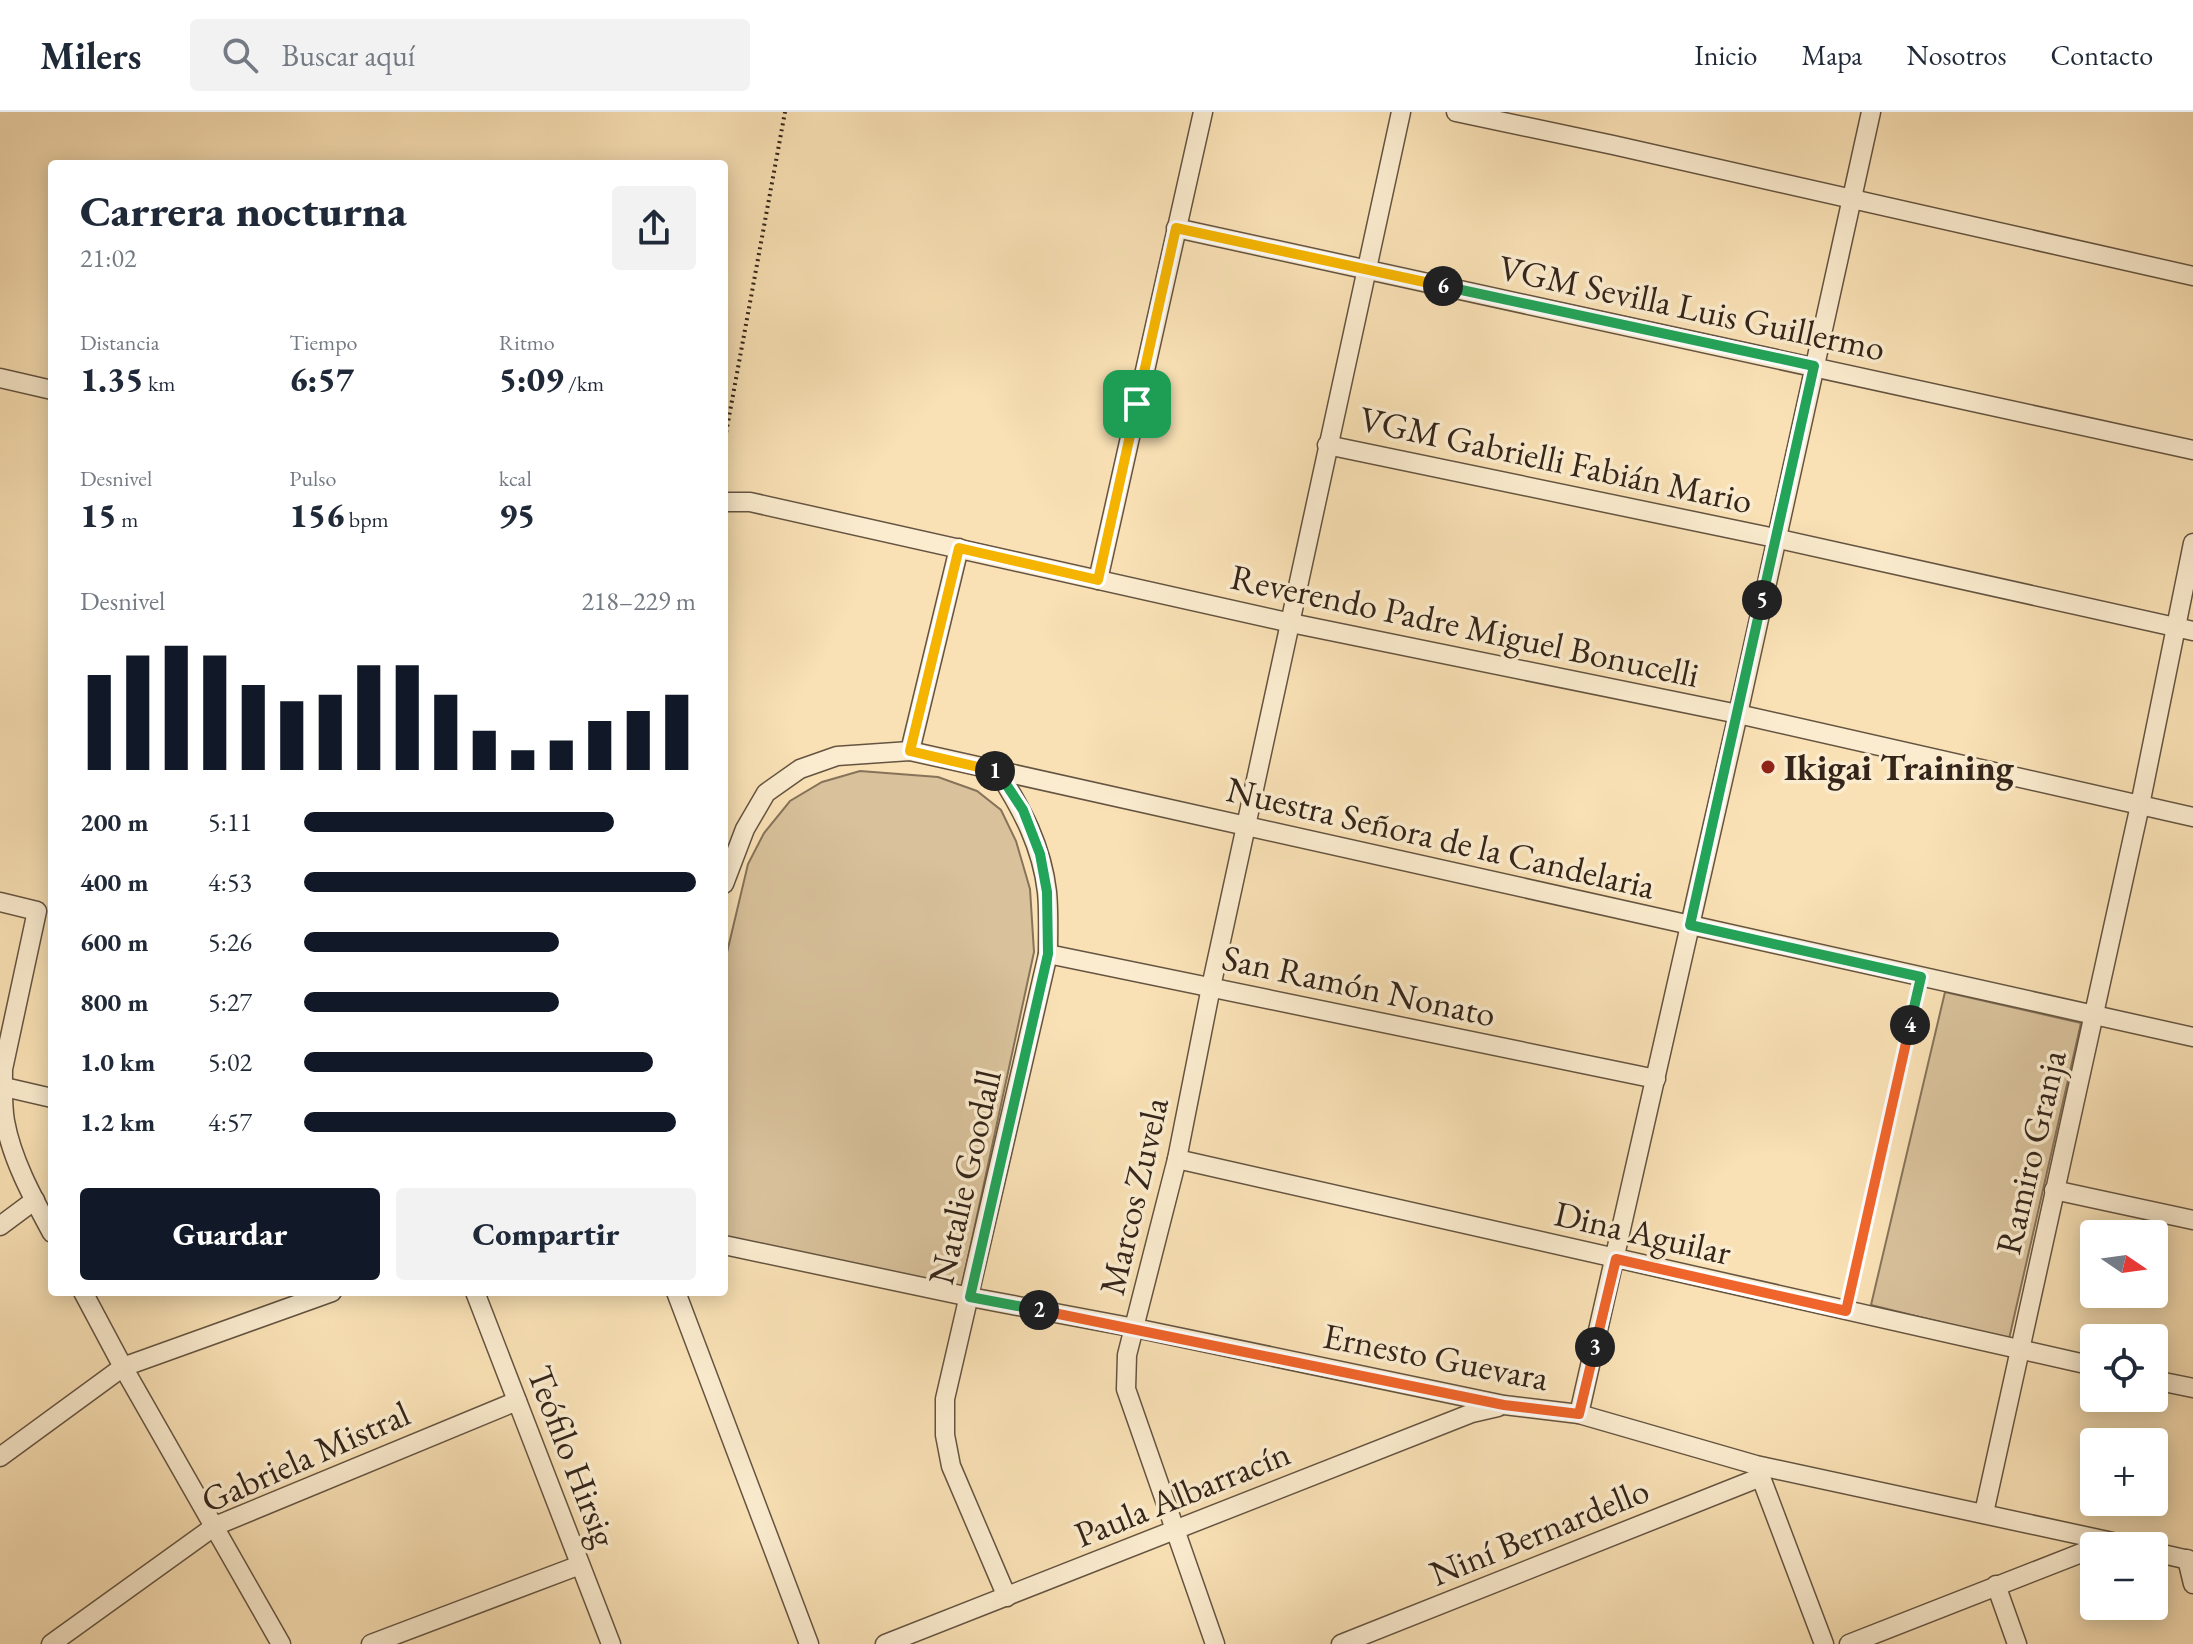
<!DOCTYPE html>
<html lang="es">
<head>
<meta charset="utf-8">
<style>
  :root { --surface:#fff; --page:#f2f2f3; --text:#1f2937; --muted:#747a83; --line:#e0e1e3; --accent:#111827 }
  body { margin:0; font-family:"EB Garamond",serif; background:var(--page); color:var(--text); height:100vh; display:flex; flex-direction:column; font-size:30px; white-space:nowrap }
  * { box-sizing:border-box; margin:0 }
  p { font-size:26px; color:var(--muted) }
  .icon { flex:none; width:44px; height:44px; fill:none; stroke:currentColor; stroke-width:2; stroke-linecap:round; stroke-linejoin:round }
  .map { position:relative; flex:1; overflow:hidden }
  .side { position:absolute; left:48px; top:48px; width:680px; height:1136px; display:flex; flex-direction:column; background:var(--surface); border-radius:8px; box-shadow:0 4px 20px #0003 }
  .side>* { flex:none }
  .needle { width:52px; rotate:103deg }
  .buttons { position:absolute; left:2080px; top:1108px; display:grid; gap:16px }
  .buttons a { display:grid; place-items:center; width:88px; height:88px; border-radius:8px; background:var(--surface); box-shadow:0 4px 20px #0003; font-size:40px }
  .pin { position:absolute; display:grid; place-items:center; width:68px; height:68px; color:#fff; margin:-34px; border-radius:16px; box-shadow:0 4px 12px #0006 }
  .km { position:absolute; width:40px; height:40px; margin:-20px; border-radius:50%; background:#222; color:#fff; font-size:22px; line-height:40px; text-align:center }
  .round { display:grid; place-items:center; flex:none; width:84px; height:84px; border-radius:8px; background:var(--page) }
  .headline { display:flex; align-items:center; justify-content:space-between; height:136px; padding:0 32px }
  h1 { font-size:44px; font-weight:800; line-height:60px }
  .stats { display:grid; grid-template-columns:repeat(3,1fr); gap:12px; height:136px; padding:8px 32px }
  .stats div { display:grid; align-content:center }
  .stats b { font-size:34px; font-weight:800 }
  .stats small { font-size:22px; font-weight:400 }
  .stats p { font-size:22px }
  .chart { height:224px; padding:16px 32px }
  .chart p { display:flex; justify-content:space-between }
  .chart svg { width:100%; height:144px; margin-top:8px; stroke:var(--accent); stroke-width:6 }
  .button { display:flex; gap:16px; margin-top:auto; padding:16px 32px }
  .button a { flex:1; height:92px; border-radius:8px; background:var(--accent); color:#fff; font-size:32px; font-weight:800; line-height:92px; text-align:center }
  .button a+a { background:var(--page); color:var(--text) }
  ul { padding:0 32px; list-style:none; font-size:26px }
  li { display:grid; grid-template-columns:128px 96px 1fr; align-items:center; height:60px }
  li i { height:20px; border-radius:10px; background:var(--accent) }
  header { display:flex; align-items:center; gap:48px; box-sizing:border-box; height:112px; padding:0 40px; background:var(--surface); border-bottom:2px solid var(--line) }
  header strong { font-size:38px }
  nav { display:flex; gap:44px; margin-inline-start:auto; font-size:28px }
  .search { width:560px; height:72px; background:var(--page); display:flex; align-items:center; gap:20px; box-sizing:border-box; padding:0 28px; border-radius:8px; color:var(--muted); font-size:30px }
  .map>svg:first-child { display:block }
  .green { fill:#d8c19b; stroke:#86735a; stroke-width:2 }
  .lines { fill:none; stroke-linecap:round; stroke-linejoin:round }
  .street-casing { stroke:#655441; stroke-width:21 }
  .path { stroke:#34251a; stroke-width:4; stroke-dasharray:2 4; stroke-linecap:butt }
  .street { stroke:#fbeccf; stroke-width:18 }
  .split-1-casing { stroke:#fff; stroke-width:16 }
  .split-2-casing { stroke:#fff; stroke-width:16 }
  .split-3-casing { stroke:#fff; stroke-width:16 }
  .split-4-casing { stroke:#fff; stroke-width:16 }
  .split-5-casing { stroke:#fff; stroke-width:16 }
  .split-6-casing { stroke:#fff; stroke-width:16 }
  .split-7-casing { stroke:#fff; stroke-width:16 }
  .split-1 { stroke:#f5b400; stroke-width:10 }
  .split-2 { stroke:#22a559; stroke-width:10 }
  .split-3 { stroke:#f0652b; stroke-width:10 }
  .split-4 { stroke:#f0652b; stroke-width:10 }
  .split-5 { stroke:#22a559; stroke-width:10 }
  .split-6 { stroke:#22a559; stroke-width:10 }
  .split-7 { stroke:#f5b400; stroke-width:10 }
  .poi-dot { fill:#8f2418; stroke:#fbeccf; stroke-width:3 }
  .labels { text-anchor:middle; stroke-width:7; stroke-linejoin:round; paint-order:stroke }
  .street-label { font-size:36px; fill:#34251a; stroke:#fbeccf }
  .poi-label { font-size:36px; font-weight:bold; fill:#34251a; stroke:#fbeccf; text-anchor:start }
</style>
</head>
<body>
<header>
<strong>Milers</strong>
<div class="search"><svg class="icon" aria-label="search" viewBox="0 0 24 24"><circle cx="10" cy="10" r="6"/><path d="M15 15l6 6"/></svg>Buscar aquí</div>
<nav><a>Inicio</a><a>Mapa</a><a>Nosotros</a><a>Contacto</a></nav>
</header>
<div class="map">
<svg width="2193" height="1532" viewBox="0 0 2193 1532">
  <rect width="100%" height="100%" fill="#f9e1b5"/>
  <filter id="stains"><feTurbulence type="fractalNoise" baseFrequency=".0025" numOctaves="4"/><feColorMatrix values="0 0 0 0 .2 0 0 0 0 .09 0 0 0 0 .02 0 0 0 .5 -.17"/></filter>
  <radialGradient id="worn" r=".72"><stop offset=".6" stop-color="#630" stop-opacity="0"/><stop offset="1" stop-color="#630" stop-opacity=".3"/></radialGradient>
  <g class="green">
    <path d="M860,659L938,665L977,679L1001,698L1016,729L1030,777L1034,840L961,1178L724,1125V853L748,752L764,721L790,689L822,670Z"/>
    <path d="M1945,880L2081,911L2009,1227L1871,1193Z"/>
  </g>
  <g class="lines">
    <defs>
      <g id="street">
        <path d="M1456,0L1613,33L2193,164"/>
        <path d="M1176,116L2193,338"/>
        <path d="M0,266L52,278"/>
        <path d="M1327,333L1775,426L2193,519"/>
        <path d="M724,390H750L1291,511L1738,602L2193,705"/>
        <path d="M1098,468L1203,0"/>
        <path d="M910,639L959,436"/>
        <path d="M998,660C1022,697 1042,735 1047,780C1049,800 1048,821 1048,842L945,1287V1323L951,1354L1007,1485"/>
        <path d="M724,772L745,717L766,681L800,657L837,644L910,639L2193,925"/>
        <path d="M0,790L37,799L3,957C3,974 2,992 5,1009C12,1048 33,1086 52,1121"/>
        <path d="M1048,842L1656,967"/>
        <path d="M0,974L52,986"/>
        <path d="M1177,1047L2094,1254"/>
        <path d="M2054,1078L2193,1108"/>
        <path d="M0,1114L35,1088"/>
        <path d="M724,1133L970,1185L1135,1216L1504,1293L1579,1302L1756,1353L2131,1434"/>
        <path d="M83,1180L123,1255L281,1532"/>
        <path d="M475,1180L611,1532"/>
        <path d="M676,1180L809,1532"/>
        <path d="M2154,1268L2193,1276"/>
        <path d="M1579,1302L1738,602L1871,0"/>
        <path d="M0,1345L123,1255L332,1180"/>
        <path d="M1757,1355L1824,1532"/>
        <path d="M1984,1401L2140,693L2193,431"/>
        <path d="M2154,1440L2193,1449"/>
        <path d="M2187,1447L2193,1472"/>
        <path d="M1996,1473L2017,1532"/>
        <path d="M51,1532L215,1414L517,1289"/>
        <path d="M371,1532L580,1453"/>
        <path d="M885,1532L1472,1301L1498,1295"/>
        <path d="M1215,1532L1126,1277L1127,1243L1177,1047L1211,875L1401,0"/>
        <path d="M1341,1532L1761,1365"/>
        <path d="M1849,1532L2094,1436"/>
      </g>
    </defs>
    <use href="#street" class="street-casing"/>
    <g class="path">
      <path d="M724,332L785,0"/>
      <path d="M1850,1183L1917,883"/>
    </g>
    <use href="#street" class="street"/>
  </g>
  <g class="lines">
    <defs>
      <path id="split-1" d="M995,659L910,639L959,436L1098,468L1137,292"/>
      <path id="split-2" d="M995,659L998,660L1023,698L1040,742L1047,780L1048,842L970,1185L1039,1198"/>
      <path id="split-3" d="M1039,1198L1504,1293L1579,1302L1595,1235"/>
      <path id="split-4" d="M1595,1235L1616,1147L1846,1199L1910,913"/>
      <path id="split-5" d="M1762,488L1690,813L1921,865L1910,913"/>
      <path id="split-6" d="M1443,174L1814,254L1762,488"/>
      <path id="split-7" d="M1137,292L1176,116L1443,174"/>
    </defs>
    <use href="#split-1" class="split-1-casing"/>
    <use href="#split-2" class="split-2-casing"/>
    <use href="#split-3" class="split-3-casing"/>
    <use href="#split-4" class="split-4-casing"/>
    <use href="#split-5" class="split-5-casing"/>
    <use href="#split-6" class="split-6-casing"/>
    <use href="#split-7" class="split-7-casing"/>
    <use href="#split-1" class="split-1"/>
    <use href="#split-2" class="split-2"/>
    <use href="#split-3" class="split-3"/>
    <use href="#split-4" class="split-4"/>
    <use href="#split-5" class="split-5"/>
    <use href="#split-6" class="split-6"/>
    <use href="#split-7" class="split-7"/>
  </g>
  <circle class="poi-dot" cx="1768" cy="655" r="8"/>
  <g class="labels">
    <g class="street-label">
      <text transform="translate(1692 195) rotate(12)" y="13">VGM Sevilla Luis Guillermo</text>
      <text transform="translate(1556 347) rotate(12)" y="13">VGM Gabrielli Fabián Mario</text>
      <text transform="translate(1465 513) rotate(12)" y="13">Reverendo Padre Miguel Bonucelli</text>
      <text transform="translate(1441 725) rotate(13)" y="13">Nuestra Señora de la Candelaria</text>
      <text transform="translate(1359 873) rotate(12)" y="13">San Ramón Nonato</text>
      <text transform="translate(2030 1040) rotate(-77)" y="13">Ramiro Granja</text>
      <text transform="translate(964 1065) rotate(-77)" y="13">Natalie Goodall</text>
      <text transform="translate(1133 1084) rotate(-77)" y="13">Marcos Zuvela</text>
      <text transform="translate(1643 1120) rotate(13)" y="13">Dina Aguilar</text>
      <text transform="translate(1436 1244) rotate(11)" y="13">Ernesto Guevara</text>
      <text transform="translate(305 1344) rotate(-24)" y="13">Gabriela Mistral</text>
      <text transform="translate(573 1344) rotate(69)" y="13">Teófilo Hirsig</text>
      <text transform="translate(1182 1381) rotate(-22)" y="13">Paula Albarracín</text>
      <text transform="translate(1539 1419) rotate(-22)" y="13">Niní Bernardello</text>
    </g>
    <g class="poi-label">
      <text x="1784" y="668">Ikigai Training</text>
    </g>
  </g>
  <rect width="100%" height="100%" filter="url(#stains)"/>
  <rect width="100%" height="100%" fill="url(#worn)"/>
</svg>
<div class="buttons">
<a><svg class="needle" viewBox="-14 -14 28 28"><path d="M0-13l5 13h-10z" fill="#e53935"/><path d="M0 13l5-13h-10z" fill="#747a83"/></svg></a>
<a><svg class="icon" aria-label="locate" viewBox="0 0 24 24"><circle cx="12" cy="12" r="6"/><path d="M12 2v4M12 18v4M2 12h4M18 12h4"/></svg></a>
<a>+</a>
<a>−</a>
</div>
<div class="pin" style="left:1137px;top:292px;background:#1e9e55"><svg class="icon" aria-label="arrive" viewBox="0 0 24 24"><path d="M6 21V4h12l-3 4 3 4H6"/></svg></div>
<b class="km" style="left:995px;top:659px">1</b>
<b class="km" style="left:1039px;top:1198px">2</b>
<b class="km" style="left:1595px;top:1235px">3</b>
<b class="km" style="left:1910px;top:913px">4</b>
<b class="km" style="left:1762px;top:488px">5</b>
<b class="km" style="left:1443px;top:174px">6</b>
<section class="side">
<div class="headline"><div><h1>Carrera nocturna</h1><p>21:02</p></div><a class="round"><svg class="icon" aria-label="share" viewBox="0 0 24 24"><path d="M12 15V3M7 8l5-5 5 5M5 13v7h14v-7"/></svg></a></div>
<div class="stats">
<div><p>Distancia</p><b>1.35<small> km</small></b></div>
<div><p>Tiempo</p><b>6:57</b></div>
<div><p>Ritmo</p><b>5:09<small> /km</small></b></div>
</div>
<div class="stats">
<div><p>Desnivel</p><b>15<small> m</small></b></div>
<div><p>Pulso</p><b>156<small> bpm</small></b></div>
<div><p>kcal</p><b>95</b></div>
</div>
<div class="chart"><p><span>Desnivel</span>218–229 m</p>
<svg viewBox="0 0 160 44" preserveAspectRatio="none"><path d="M5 44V15M15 44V9M25 44V6M35 44V9M45 44V18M55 44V23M65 44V21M75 44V12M85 44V12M95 44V21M105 44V32M115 44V38M125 44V35M135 44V29M145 44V26M155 44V21"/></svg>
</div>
<ul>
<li><b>200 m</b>5:11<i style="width:79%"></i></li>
<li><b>400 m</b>4:53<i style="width:100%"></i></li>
<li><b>600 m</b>5:26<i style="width:65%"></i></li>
<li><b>800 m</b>5:27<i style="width:65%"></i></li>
<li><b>1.0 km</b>5:02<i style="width:89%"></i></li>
<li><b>1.2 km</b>4:57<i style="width:95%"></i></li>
</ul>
<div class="button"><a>Guardar</a><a>Compartir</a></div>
</section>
</div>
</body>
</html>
